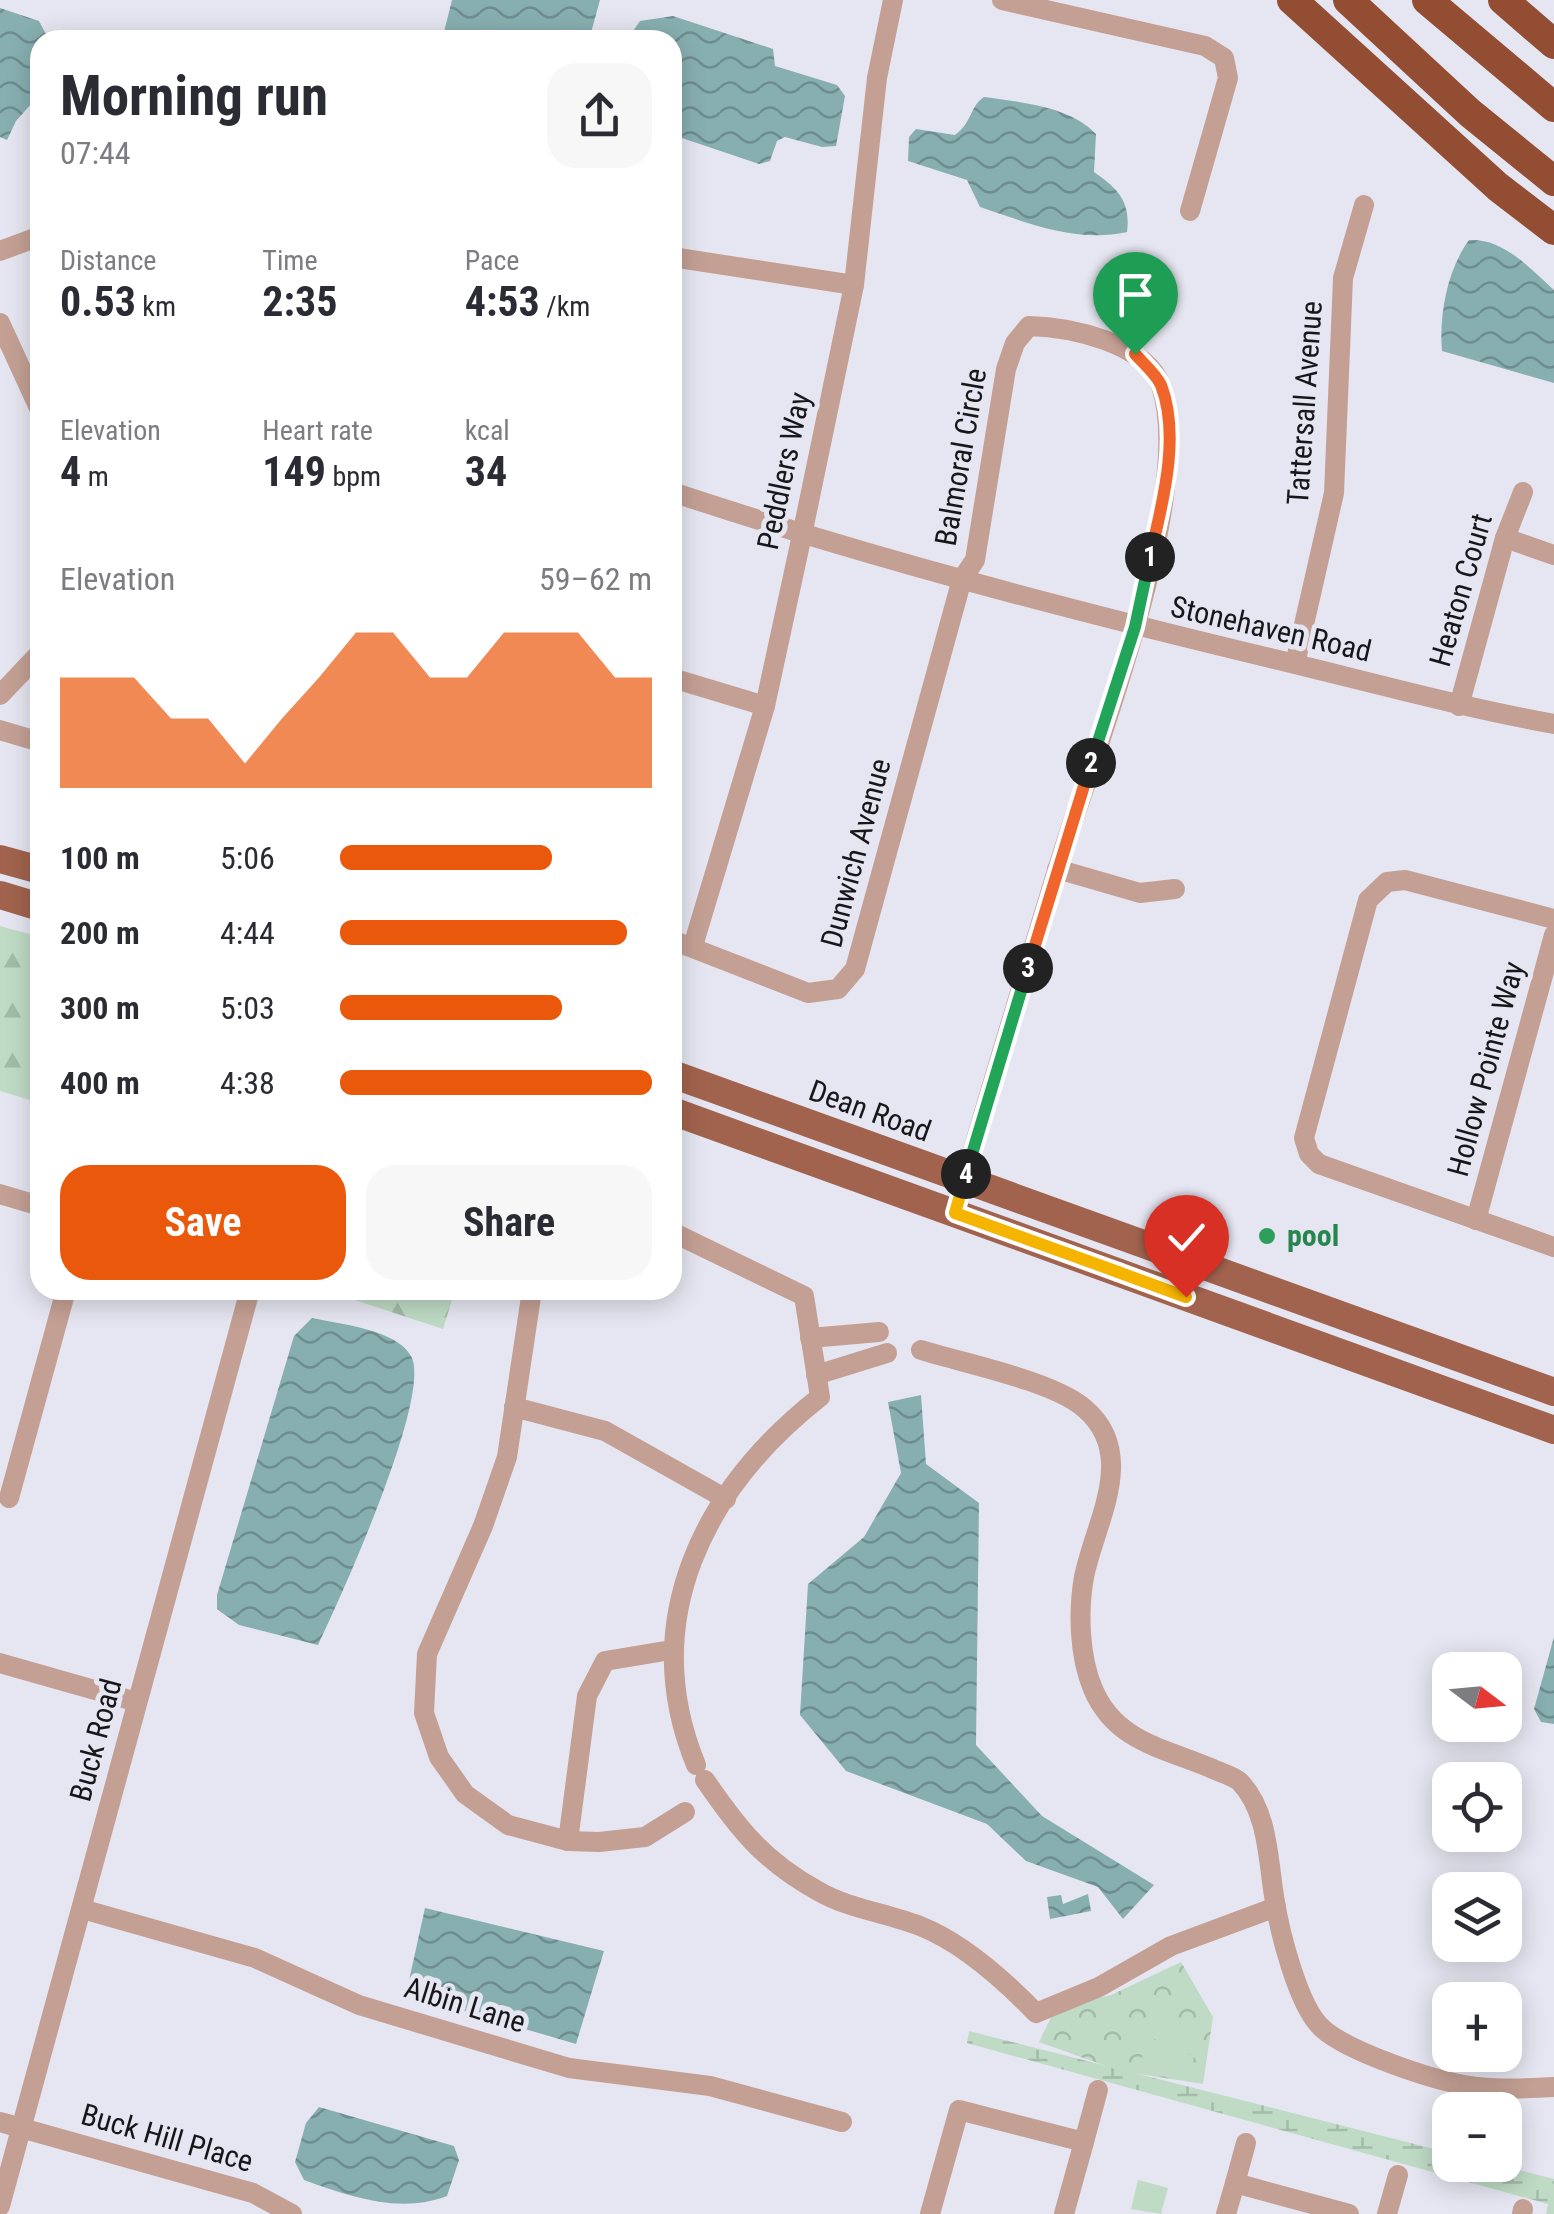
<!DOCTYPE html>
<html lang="en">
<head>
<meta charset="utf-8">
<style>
  :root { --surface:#fff; --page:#f7f7f7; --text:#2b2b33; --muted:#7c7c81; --accent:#ea580c }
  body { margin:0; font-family:"Roboto Condensed",sans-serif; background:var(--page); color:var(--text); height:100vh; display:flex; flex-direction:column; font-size:38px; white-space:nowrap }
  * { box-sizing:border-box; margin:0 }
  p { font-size:32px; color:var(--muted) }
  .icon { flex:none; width:55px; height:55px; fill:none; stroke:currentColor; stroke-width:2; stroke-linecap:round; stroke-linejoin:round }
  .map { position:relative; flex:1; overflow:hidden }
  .panel { position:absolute; left:30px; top:30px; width:652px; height:1270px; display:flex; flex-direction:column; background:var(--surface); border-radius:30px; box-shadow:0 5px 25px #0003 }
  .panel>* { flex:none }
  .needle { width:65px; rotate:106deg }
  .controls { position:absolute; left:1432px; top:1652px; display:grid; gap:20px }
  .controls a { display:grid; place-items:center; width:90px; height:90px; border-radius:20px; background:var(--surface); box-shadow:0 5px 25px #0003; font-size:50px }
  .pin { position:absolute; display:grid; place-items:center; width:85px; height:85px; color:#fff; margin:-102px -42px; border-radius:50% 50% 50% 0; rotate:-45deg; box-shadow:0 0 10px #0007 }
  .pin .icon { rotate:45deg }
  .km { position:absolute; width:50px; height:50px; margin:-25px; border-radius:50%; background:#222; color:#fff; font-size:28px; line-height:50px; text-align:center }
  .round { display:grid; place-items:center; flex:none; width:105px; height:105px; border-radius:30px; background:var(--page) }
  .headline { display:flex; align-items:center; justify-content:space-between; height:170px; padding:0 30px }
  h1 { font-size:55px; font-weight:700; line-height:75px }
  .metrics { display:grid; grid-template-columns:repeat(3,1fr); gap:15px; height:170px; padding:10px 30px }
  .metrics div { display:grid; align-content:center }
  .metrics b { font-size:42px; font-weight:700 }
  .metrics small { font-size:28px; font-weight:400 }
  .metrics p { font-size:28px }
  .chart { height:280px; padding:20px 30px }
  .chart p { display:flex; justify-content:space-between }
  .chart svg { width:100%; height:180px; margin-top:10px; fill:var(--accent); opacity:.7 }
  .primary-button { display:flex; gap:20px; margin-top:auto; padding:20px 30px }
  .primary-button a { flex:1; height:115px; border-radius:30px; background:var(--accent); color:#fff; font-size:40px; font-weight:700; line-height:115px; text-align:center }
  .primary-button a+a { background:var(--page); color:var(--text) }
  ul { padding:0 30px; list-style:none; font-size:32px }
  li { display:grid; grid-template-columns:160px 120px 1fr; align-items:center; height:75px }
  li i { height:25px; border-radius:12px; background:var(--accent) }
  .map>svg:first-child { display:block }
  .forest { fill:url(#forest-firs) }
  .wetland { fill:url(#wetland-marsh) }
  .park { fill:url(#park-crowns) }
  .garden { fill:#bfdbc5 }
  .water { fill:url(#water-waves) }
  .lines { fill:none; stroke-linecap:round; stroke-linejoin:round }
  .minor { stroke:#c4a094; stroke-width:20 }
  .major { stroke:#a1634d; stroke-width:28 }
  .highway { stroke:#934d32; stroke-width:30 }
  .split-1-casing { stroke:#fff; stroke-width:20 }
  .split-2-casing { stroke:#fff; stroke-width:20 }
  .split-3-casing { stroke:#fff; stroke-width:20 }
  .split-4-casing { stroke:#fff; stroke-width:20 }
  .split-5-casing { stroke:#fff; stroke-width:20 }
  .split-6-casing { stroke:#fff; stroke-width:20 }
  .split-1 { stroke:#f0652b; stroke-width:12 }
  .split-2 { stroke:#22a559; stroke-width:12 }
  .split-3 { stroke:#f0652b; stroke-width:12 }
  .split-4 { stroke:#22a559; stroke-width:12 }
  .split-5 { stroke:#f5b400; stroke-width:12 }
  .split-6 { stroke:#f5b400; stroke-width:12 }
  .leisure-dot { fill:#2e9e5b; stroke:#e6e6f2; stroke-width:4 }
  .labels { text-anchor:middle; stroke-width:10; stroke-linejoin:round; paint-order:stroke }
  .street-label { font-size:30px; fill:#17171b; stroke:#e6e6f2 }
  .leisure-label { font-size:30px; font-weight:bold; fill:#27864d; stroke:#e6e6f2; text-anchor:start }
</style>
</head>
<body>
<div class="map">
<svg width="1554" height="2214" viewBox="0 0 1554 2214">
  <defs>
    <pattern id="forest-firs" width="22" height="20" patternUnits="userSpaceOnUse" patternTransform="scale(2.5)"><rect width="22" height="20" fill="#bfdbc5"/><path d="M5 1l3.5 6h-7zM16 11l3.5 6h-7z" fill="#a3bba9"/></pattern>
    <pattern id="wetland-marsh" width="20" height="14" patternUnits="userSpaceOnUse" patternTransform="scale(2.5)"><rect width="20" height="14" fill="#bfdbc5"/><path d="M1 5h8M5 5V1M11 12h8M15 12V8" fill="none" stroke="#a3bba9"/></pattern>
    <pattern id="park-crowns" width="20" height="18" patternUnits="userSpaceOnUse" patternTransform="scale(2.5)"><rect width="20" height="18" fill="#bfdbc5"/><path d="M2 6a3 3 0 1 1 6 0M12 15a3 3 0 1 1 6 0" fill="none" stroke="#a3bba9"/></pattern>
    <pattern id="water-waves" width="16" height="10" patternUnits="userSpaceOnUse" patternTransform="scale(2.5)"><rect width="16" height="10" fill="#88afb0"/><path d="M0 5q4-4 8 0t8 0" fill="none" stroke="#6e8d8e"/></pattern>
  </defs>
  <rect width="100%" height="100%" fill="#e6e6f2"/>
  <g class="forest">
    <path d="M0,926L40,937V1103L0,1091Z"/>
    <path d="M324,1290H455L443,1329Z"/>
  </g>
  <path class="wetland" d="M969,2031L1450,2153V2165H1499L1554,2179V2214H1546L1548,2204L967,2043Z"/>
  <path class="park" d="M1181,1962L1213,2017L1203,2084L1120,2071L1039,2042L1056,2007L1111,1995Z"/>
  <g class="garden">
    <path d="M1149,2016L1199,2024L1196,2046L1145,2038Z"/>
    <path d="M1144,2047L1194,2055L1191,2077L1140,2069Z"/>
    <path d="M1138,2180L1168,2188L1161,2214L1131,2209Z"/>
  </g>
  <g class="water">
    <path d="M452,0H600L589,40H446L444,32Z"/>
    <path d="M0,8L39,21L49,40H40V94L16,121L7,140L0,137Z"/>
    <path d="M673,16L773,49L775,66L837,85L845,96L836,146L822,147L785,137L777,141L770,161L759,164L673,135L672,40H627L640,21Z"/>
    <path d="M984,97C1020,102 1070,106 1096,134L1094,172C1117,188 1131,201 1127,232C1076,243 1028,223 980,207L967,180L908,161L909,137L916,129L955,135C972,123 970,106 984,97Z"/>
    <path d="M1469,240C1504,238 1529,268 1554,290V383L1442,351C1439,315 1447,270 1469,240Z"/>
    <path d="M312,1318C339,1324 396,1329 411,1356C433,1395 339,1601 318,1645L239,1625L217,1609V1595L294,1336Z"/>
    <path d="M921,1395L926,1464L979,1503L976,1745L1042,1816L1154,1885L1123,1919L1098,1887L1026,1861L987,1824L846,1771L800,1715L808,1584L864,1537L901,1473L888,1402Z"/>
    <path d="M1554,1637V1724L1541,1722L1534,1709Z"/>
    <path d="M1088,1894L1091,1911L1050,1919L1047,1897L1061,1895L1063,1904Z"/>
    <path d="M425,1908L604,1951L576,2044L406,1994Z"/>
    <path d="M319,2107L454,2146L459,2160L447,2196C400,2214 351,2197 304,2180L295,2162L306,2123Z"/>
  </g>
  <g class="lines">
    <g class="minor">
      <path d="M1002,0L1205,46L1224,58L1228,78L1190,211"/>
      <path d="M0,251L40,236"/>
      <path d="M672,257L854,285"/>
      <path d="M0,323L40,410"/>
      <path d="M672,492C877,560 1085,614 1295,664C1381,685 1466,708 1554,724"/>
      <path d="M1505,538L1554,555"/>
      <path d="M1295,664L1334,493L1343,278L1364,205"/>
      <path d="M672,678L765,706"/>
      <path d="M0,695L40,653"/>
      <path d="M1459,706L1505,538L1523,492"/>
      <path d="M0,730L40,742"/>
      <path d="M1057,869L1140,893L1175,889"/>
      <path d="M1554,919L1405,880L1387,882L1368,900L1304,1138L1309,1154L1319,1164L1554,1247"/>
      <path d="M672,940L808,993L838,989L855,969L962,579L975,560L1006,369L1015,343L1029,326C1068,327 1146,342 1161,386C1197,494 1091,758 1057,871C1022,985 987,1099 955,1213"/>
      <path d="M693,946L765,706L802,535L854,285L877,78L893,0"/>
      <path d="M0,1194L40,1206"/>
      <path d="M1476,1220L1554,935"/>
      <path d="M672,1232L804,1296L820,1397C703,1489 637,1621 696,1765"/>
      <path d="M532,1290L507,1457L483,1526L427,1654L424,1713L439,1757L465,1794L508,1825L568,1841L599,1842L645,1837L685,1812"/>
      <path d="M810,1338L879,1332"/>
      <path d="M921,1350C963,1363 1053,1381 1084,1408C1139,1454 1095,1522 1084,1577C1078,1611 1079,1656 1093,1689C1116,1743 1165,1748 1213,1769C1221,1773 1234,1776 1240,1782C1268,1811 1268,1859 1274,1896C1279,1929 1298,2008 1323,2029C1349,2052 1430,2079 1464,2085C1493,2090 1524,2089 1554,2087"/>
      <path d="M816,1375L887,1353"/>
      <path d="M514,1407L605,1431L726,1499"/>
      <path d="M9,1498L66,1290"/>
      <path d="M0,1663L137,1702"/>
      <path d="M705,1780C739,1830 764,1861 818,1891C849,1909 887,1913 920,1926C961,1942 1005,1981 1036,2013L1099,1987L1171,1946L1276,1907"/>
      <path d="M568,1841L587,1696L605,1661L671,1650"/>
      <path d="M82,1909L255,1958L359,2005L569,2068L710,2086L842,2122"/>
      <path d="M0,2122L253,2193L292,2214"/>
      <path d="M1084,2142L1098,2090"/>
      <path d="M1235,2183L1246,2143"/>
      <path d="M0,2206L250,1290"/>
      <path d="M930,2214L959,2110L1084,2142L1064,2214"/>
      <path d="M1226,2214L1235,2183L1349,2214"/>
      <path d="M1387,2214L1398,2175"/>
      <path d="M1522,2214L1523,2209"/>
    </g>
    <g class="major">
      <path d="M0,859L40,870"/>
      <path d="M0,895L40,907"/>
      <path d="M672,1074L1554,1392"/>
      <path d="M672,1111L1554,1430"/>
    </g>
    <g class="highway">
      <path d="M1292,0L1498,187L1554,230"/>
      <path d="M1348,0L1470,113L1554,181"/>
      <path d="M1427,0L1554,107"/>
      <path d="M1503,0L1554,44"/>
    </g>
  </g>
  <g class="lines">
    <defs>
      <path id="split-1" d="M1135,354C1143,363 1156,374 1161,385C1181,437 1162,505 1150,557"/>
      <path id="split-2" d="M1091,763L1135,627L1150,557"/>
      <path id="split-3" d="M1028,968L1091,763"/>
      <path id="split-4" d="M966,1174L1028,968"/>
      <path id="split-5" d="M966,1174L955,1213L1118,1272"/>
      <path id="split-6" d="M1118,1272L1186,1297"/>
    </defs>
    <use href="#split-1" class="split-1-casing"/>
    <use href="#split-2" class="split-2-casing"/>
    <use href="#split-3" class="split-3-casing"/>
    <use href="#split-4" class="split-4-casing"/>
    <use href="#split-5" class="split-5-casing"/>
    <use href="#split-6" class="split-6-casing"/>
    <use href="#split-1" class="split-1"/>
    <use href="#split-2" class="split-2"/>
    <use href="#split-3" class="split-3"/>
    <use href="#split-4" class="split-4"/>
    <use href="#split-5" class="split-5"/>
    <use href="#split-6" class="split-6"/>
  </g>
  <circle class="leisure-dot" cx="1267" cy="1236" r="10"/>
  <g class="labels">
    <g class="street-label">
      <text transform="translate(1305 403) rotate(-86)" y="10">Tattersall Avenue</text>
      <text transform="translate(961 457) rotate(-80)" y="10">Balmoral Circle</text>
      <text transform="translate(784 471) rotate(-78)" y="10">Peddlers Way</text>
      <text transform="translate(1461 590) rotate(-74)" y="10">Heaton Court</text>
      <text transform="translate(1271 629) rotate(13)" y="10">Stonehaven Road</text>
      <text transform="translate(856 853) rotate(-75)" y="10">Dunwich Avenue</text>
      <text transform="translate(1486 1069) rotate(-75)" y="10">Hollow Pointe Way</text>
      <text transform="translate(870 1111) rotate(20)" y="10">Dean Road</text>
      <text transform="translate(96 1740) rotate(-75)" y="10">Buck Road</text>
      <text transform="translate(465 2005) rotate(17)" y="10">Albin Lane</text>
      <text transform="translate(167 2138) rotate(16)" y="10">Buck Hill Place</text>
    </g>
    <g class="leisure-label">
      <text x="1287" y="1246">pool</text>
    </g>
  </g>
</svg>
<div class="controls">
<a><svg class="needle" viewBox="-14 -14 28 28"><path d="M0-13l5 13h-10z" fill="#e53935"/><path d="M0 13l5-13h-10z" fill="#7c7c81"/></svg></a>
<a><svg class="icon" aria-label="locate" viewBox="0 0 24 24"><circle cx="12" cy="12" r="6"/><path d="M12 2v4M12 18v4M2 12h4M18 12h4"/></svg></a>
<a><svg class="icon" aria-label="layers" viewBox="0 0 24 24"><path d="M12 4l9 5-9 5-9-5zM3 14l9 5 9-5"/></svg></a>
<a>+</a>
<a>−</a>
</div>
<div class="pin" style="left:1135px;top:354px;background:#1e9e55"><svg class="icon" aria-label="arrive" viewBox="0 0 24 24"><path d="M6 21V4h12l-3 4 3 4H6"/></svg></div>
<div class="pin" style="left:1186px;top:1297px;background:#d93025"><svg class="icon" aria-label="check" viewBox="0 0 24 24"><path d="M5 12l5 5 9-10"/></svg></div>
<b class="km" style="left:1150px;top:557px">1</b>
<b class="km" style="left:1091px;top:763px">2</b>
<b class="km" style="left:1028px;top:968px">3</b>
<b class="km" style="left:966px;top:1174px">4</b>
<section class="panel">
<div class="headline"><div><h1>Morning run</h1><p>07:44</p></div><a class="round"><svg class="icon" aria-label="share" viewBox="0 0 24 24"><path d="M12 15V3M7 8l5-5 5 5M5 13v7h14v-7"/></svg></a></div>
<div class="metrics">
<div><p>Distance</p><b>0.53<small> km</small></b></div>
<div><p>Time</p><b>2:35</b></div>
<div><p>Pace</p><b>4:53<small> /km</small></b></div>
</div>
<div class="metrics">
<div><p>Elevation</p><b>4<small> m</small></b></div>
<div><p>Heart rate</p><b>149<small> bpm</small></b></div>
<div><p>kcal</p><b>34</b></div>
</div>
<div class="chart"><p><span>Elevation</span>59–62 m</p>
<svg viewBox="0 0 160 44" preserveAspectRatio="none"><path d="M0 44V17L10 17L20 17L30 27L40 27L50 38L60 27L70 17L80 6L90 6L100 17L110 17L120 6L130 6L140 6L150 17L160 17V44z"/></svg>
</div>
<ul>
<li><b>100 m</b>5:06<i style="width:68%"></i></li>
<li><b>200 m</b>4:44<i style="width:92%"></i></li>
<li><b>300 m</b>5:03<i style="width:71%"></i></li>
<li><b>400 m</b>4:38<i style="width:100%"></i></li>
</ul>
<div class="primary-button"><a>Save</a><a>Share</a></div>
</section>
</div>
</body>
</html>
